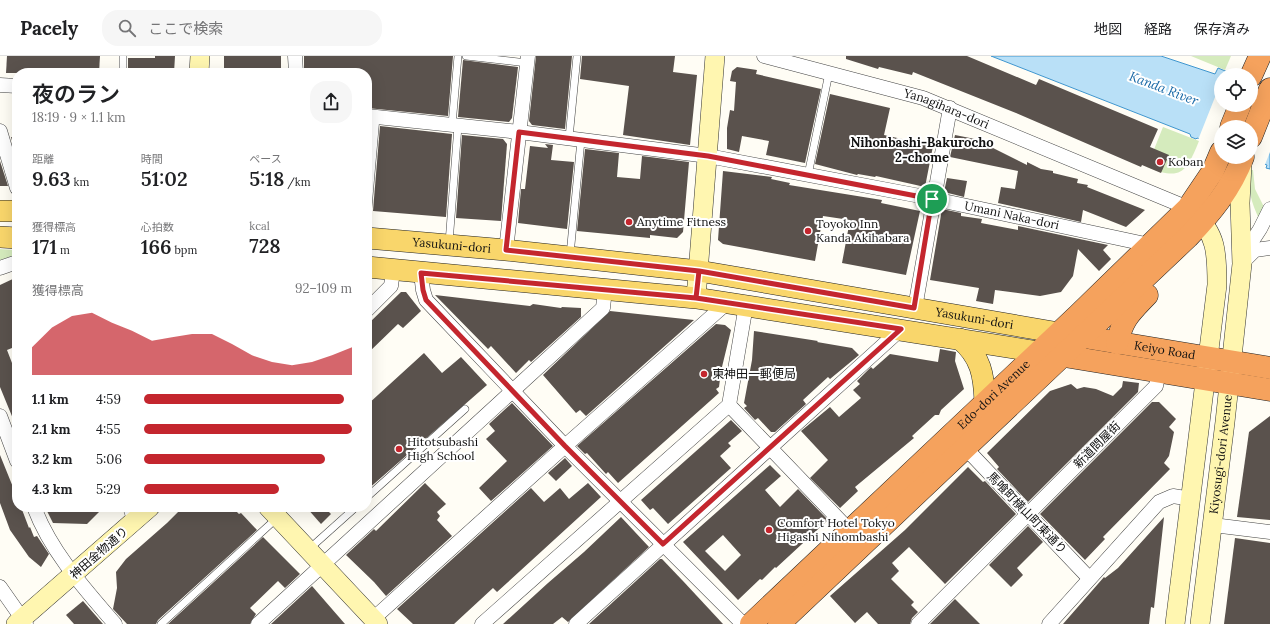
<!DOCTYPE html>
<html lang="ja">
<head>
<meta charset="utf-8">
<style>
  :root { --surface:#fff; --page:#f6f6f6; --text:#202124; --muted:#757577; --line:#e0e0e0; --accent:#c4262e }
  body { margin:0; font-family:Lora,"Noto Sans JP",serif; background:var(--page); color:var(--text); height:100vh; display:flex; flex-direction:column; font-size:15px; white-space:nowrap }
  * { box-sizing:border-box; margin:0 }
  p { font-size:13px; color:var(--muted) }
  .icon { flex:none; width:22px; height:22px; fill:none; stroke:currentColor; stroke-width:2; stroke-linecap:round; stroke-linejoin:round }
  .map { position:relative; flex:1; overflow:hidden }
  .panel { position:absolute; left:12px; top:12px; width:360px; height:444px; display:flex; flex-direction:column; background:var(--surface); border-radius:16px; box-shadow:0 4px 16px #0002 }
  .panel>* { flex:none }
  .tools { position:absolute; left:1214px; top:12px; display:grid; gap:8px }
  .tools a { display:grid; place-items:center; width:44px; height:44px; border-radius:50%; background:var(--surface); box-shadow:0 4px 16px #0002; font-size:20px }
  .pin { position:absolute; display:grid; place-items:center; width:34px; height:34px; color:#fff; margin:-17px; border:2px solid #fff; border-radius:50%; box-shadow:0 1px 4px #0007 }
  .round { display:grid; place-items:center; flex:none; width:42px; height:42px; border-radius:16px; background:var(--page) }
  .summary { display:flex; align-items:center; justify-content:space-between; height:68px; padding:0 20px }
  h1 { font-size:22px; font-weight:600; line-height:30px }
  .figures { display:grid; grid-template-columns:repeat(3,1fr); gap:6px; height:68px; padding:4px 20px }
  .figures div { display:grid; align-content:center }
  .figures b { font-size:20px; font-weight:600 }
  .figures small { font-size:11px; font-weight:400 }
  .figures p { font-size:11px }
  .chart { height:112px; padding:8px 20px }
  .chart p { display:flex; justify-content:space-between }
  .chart svg { width:100%; height:72px; margin-top:4px; fill:var(--accent); opacity:.7 }
  ul { padding:0 20px; list-style:none; font-size:13px }
  li { display:grid; grid-template-columns:64px 48px 1fr; align-items:center; height:30px }
  li i { height:10px; border-radius:5px; background:var(--accent) }
  header { display:flex; align-items:center; gap:24px; box-sizing:border-box; height:56px; padding:0 20px; background:var(--surface); border-bottom:1px solid var(--line) }
  header strong { font-size:19px }
  nav { display:flex; gap:22px; margin-inline-start:auto; font-size:14px }
  .search { width:280px; height:36px; background:var(--page); display:flex; align-items:center; gap:10px; box-sizing:border-box; padding:0 14px; border-radius:16px; color:var(--muted); font-size:15px }
  .map>svg:first-child { display:block }
  .green { fill:#d5ebbd }
  .water { fill:#b9e0f7; stroke:#3f96cf }
  .pier { fill:#fffdf5 }
  .building { fill:#5a524d; fill-rule:evenodd }
  .lines { fill:none; stroke-linecap:round; stroke-linejoin:round }
  .lane-casing { stroke:#444; stroke-width:8 }
  .street-casing { stroke:#444; stroke-width:15 }
  .secondary-casing { stroke:#333; stroke-width:20 }
  .primary-casing { stroke:#222; stroke-width:22 }
  .highway-casing { stroke:#222; stroke-width:23 }
  .lane { stroke:#fff; stroke-width:7 }
  .street { stroke:#fff; stroke-width:14 }
  .secondary { stroke:#fff6b0; stroke-width:19 }
  .primary { stroke:#f9d66b; stroke-width:21 }
  .highway { stroke:#f5a25d; stroke-width:22 }
  .route-casing { stroke:#fff; stroke-width:8 }
  .route { stroke:#c4262e; stroke-width:5 }
  .poi-dot { fill:#c4262e; stroke:#fff; stroke-width:1.5 }
  .labels { text-anchor:middle; stroke-width:4; stroke-linejoin:round; paint-order:stroke }
  .street-label { font-size:12px; fill:#111; stroke:#fff }
  .poi-label { font-size:12px; fill:#111; stroke:#fff; text-anchor:start }
  .water-label { font-size:13px; font-style:italic; fill:#1768a6; stroke:#fff }
  .neighbourhood-label { font-size:13px; font-weight:bold; fill:#111; stroke:#fff }
</style>
</head>
<body>
<header>
<strong>Pacely</strong>
<div class="search"><svg class="icon" aria-label="search" viewBox="0 0 24 24"><circle cx="10" cy="10" r="6"/><path d="M15 15l6 6"/></svg>ここで検索</div>
<nav><a>地図</a><a>経路</a><a>保存済み</a></nav>
</header>
<div class="map">
<svg width="1270" height="568" viewBox="0 0 1270 568">
  <rect width="100%" height="100%" fill="#fffdf5"/>
  <g class="green">
    <path d="M1191,0H1231L1225,14Z"/>
    <path d="M1163,71L1199,85C1186,117 1181,125 1147,111Z"/>
    <path d="M1251,114H1253L1255,133L1266,155L1259,163C1252,147 1246,132 1251,114Z"/>
    <path d="M0,193L13,194L15,196L14,200L0,204Z"/>
  </g>
  <path class="water" d="M991,0H1161L1215,18L1218,12L1235,19H1221V49H1251L1270,33V113L1266,112L1267,109L1247,101H1251V71H1221V91L1197,82L1196,83L1191,81L1190,78Z"/>
  <path class="pier" d="M1251,23L1270,31V96L1264,111L1246,103L1251,101V71H1221V93L1198,84L1221,26V49H1251Z"/>
  <g class="building">
    <path d="M7,0H100L99,17H6Z"/>
    <path d="M155,0H175L174,17H128V2H155Z"/>
    <path d="M224,0H281V16L224,17Z"/>
    <path d="M304,0H453L448,60L367,52V17H304Z"/>
    <path d="M536,0H572L565,73L532,69L529,65Z"/>
    <path d="M582,0H675L673,16L697,19L690,89L623,79L629,30L580,23Z"/>
    <path d="M846,0H967L1036,29L1039,23L1158,73L1150,91L1169,99L1161,117L1142,109L1141,111L1016,57L913,16L912,19L879,11L878,13L846,3Z"/>
    <path d="M463,4L518,11L512,62L509,66L458,61Z"/>
    <path d="M737,11L757,14L756,18L821,33L805,107L766,99L769,85L742,80L739,96L727,93V72L730,54L734,55L736,26L730,25L732,15Z"/>
    <path d="M830,38L890,52L884,79L933,90L925,131L876,120L875,121L858,118L857,119L815,108Z"/>
    <path d="M367,69H370L367,107Z"/>
    <path d="M380,70L452,78L446,161L373,155Z"/>
    <path d="M462,79L503,83L507,88L501,165L456,162Z"/>
    <path d="M955,79L975,83L1027,109V106L1041,113L1053,115V117L1078,123L1077,127L1088,129L1087,131L1145,154L1126,171L1083,154L1081,166L998,147L1001,131L1015,133L1018,115L950,101Z"/>
    <path d="M11,81H17V102Z"/>
    <path d="M545,88L553,89L551,104L574,106L567,173L518,167L521,133H525L530,90L548,92Z"/>
    <path d="M585,93L619,97L617,121L640,123L642,100L689,106L683,176L677,182L650,179V182L577,175Z"/>
    <path d="M0,105L8,130H0Z"/>
    <path d="M723,115L772,121L771,123L790,127L789,129L882,144L881,147L920,155L906,219L842,207L850,164L823,160L815,205L723,188L718,184Z"/>
    <path d="M947,122L967,125L964,141L944,136Z"/>
    <path d="M942,153L961,157V160L982,163L981,167L1018,174V170L1108,189L1103,194L1111,203L1099,215L1078,193L1073,220L1061,236L1040,240L995,234L993,248L976,245L979,232L930,224Z"/>
    <path d="M17,221V290L7,294L17,320L16,370L0,331V229Z"/>
    <path d="M401,236H406L421,255L403,272L398,268L367,298V269Z"/>
    <path d="M435,239L530,250L533,248L561,252L562,251L581,252V261L531,306L529,304L516,317L491,290L488,293Z"/>
    <path d="M610,255L694,264L586,360L580,354L576,357L543,319Z"/>
    <path d="M716,268L725,269L731,274L721,315L719,331L716,333L719,337L618,427L608,416L606,418L587,397L585,398L577,390Z"/>
    <path d="M754,275L818,285L817,286L852,292L859,299L830,323L828,321L803,344L806,348L775,376H771L758,362L755,364L744,352L747,350L744,347L752,304Z"/>
    <path d="M940,293L956,296L955,305L964,333L941,354L939,359H935L912,380L914,382L855,431L858,435L840,452L810,422L828,404L801,375L830,351L839,361L861,342L853,334L860,328L857,325L871,311L873,313L890,298L938,306Z"/>
    <path d="M424,297L442,317L461,301L487,329L367,434V349Z"/>
    <path d="M1123,325L1139,327L1138,336L1028,446L997,413L999,411L987,397L1050,335L1071,328L1077,333L1084,331L1096,333L1113,340L1122,331Z"/>
    <path d="M1152,346H1159L1176,363L1169,371L1174,376L1169,400L1164,407L1170,413L1103,481L1105,483L1085,504L1040,458Z"/>
    <path d="M512,347L553,390L491,445L479,432L507,405L486,383L495,375L489,368Z"/>
    <path d="M1270,360V464L1237,461L1249,376Z"/>
    <path d="M731,364L742,375L728,387L731,390L720,400L731,412L668,468L653,452L650,454L641,444Z"/>
    <path d="M0,399L17,441V451H21L29,472L30,471L34,481L37,480L49,498L41,511L29,501L10,474L0,447Z"/>
    <path d="M565,402L572,410L556,425L548,417Z"/>
    <path d="M770,409L781,420L765,434L780,451L798,433L828,464L776,512L775,511L762,524L760,523L738,544L683,486ZM723,479L741,499L725,515L705,495Z"/>
    <path d="M968,411L983,426L985,425L1016,458L945,528L909,491L892,507L899,515L891,523L914,546L911,549L918,556L912,562L910,568H878L867,556L855,567L830,540L905,474Z"/>
    <path d="M425,427L446,448L437,456L440,460L437,464L452,480L386,540L374,526L346,499L374,473L376,475Z"/>
    <path d="M588,427L601,441L497,536L493,532L454,568H413L397,553L531,432L544,446L560,432L569,443Z"/>
    <path d="M45,451H104L87,468L53,467Z"/>
    <path d="M183,451H232L239,458L241,457L257,474L158,564L156,568H127L113,553L117,532L116,516L126,503L167,467Z"/>
    <path d="M306,451H324L331,458L321,468Z"/>
    <path d="M621,461L649,491L568,566L562,561L553,568H503L548,527L584,496Z"/>
    <path d="M1164,461L1154,552L1151,551L1149,568H1063L1104,521L1105,522L1118,512Z"/>
    <path d="M1028,470L1043,486L1017,512L1023,519L1011,531L989,509Z"/>
    <path d="M263,481L300,518L285,532L278,525L250,552L256,558L250,568H168Z"/>
    <path d="M1235,482L1270,487V568H1224Z"/>
    <path d="M660,503H662L683,525L723,568H589Z"/>
    <path d="M312,530L345,568H271Z"/>
    <path d="M955,543L980,568H930Z"/>
    <path d="M83,545L103,568H74L66,559Z"/>
  </g>
  <g class="lines">
    <defs>
      <g id="lane">
        <path d="M466,0L527,7"/>
        <path d="M123,17V0"/>
        <path d="M452,69L458,0"/>
        <path d="M569,82L577,0"/>
        <path d="M808,119L829,17"/>
        <path d="M367,164L376,61"/>
        <path d="M449,187L458,70"/>
        <path d="M570,199L581,84"/>
        <path d="M367,441L465,353"/>
        <path d="M308,494L356,451"/>
        <path d="M161,568L277,462"/>
      </g>
      <g id="street">
        <path d="M295,0L296,17"/>
        <path id="s1" d="M764,0L923,42L1188,152"/>
        <path d="M0,29L17,30"/>
        <path id="s2" d="M367,60L519,76L708,100L920,140L1150,189"/>
        <path d="M0,75L17,132"/>
        <path d="M506,194L528,0"/>
        <path d="M1243,199L1260,173L1270,153"/>
        <path d="M1245,204L1255,194L1270,192"/>
        <path d="M0,212L17,206"/>
        <path d="M421,217L423,234L426,244L565,390L743,568"/>
        <path d="M915,252L950,52"/>
        <path d="M367,254L391,230L393,214"/>
        <path d="M729,349L849,474"/>
        <path d="M0,360L17,405"/>
        <path d="M964,393L973,400L1089,522"/>
        <path d="M34,451C51,496 84,532 115,568"/>
        <path d="M130,451L135,466"/>
        <path d="M1213,469L1270,476"/>
        <path d="M0,531L26,568"/>
        <path d="M373,563L565,390L728,246"/>
        <path d="M258,568L603,252L605,233"/>
        <path d="M482,568L729,349L746,249"/>
        <path d="M576,568L901,273"/>
        <path d="M918,568L1156,330L1159,315"/>
        <path d="M1049,568L1159,446L1173,440L1191,443"/>
      </g>
      <g id="secondary">
        <path d="M199,17L200,0"/>
        <path d="M696,242L715,0"/>
        <path d="M268,451L378,568"/>
        <path d="M16,568L150,451"/>
        <path d="M1175,568L1217,229C1217,198 1217,177 1192,156"/>
        <path id="s3" d="M1200,568L1225,366L1242,208L1240,147L1242,108"/>
      </g>
      <g id="primary">
        <path d="M0,155H17"/>
        <path d="M0,181L17,182"/>
        <path id="s4" d="M367,182L506,194L699,215L1059,277"/>
        <path d="M367,211L696,242L1039,296"/>
        <path d="M960,283C981,301 984,319 985,346"/>
      </g>
      <g id="highway">
        <path d="M1251,20L1260,0"/>
        <path d="M1231,71L1240,49"/>
        <path d="M1251,81L1270,33"/>
        <path id="s5" d="M1072,279L1270,312"/>
        <path d="M1117,287C1123,262 1130,257 1147,239"/>
        <path d="M1052,298L1270,334"/>
        <path id="s6" d="M751,568L1078,259L1188,152L1213,115L1221,96"/>
        <path d="M779,568L1188,181C1211,157 1231,133 1243,101"/>
      </g>
    </defs>
    <use href="#lane" class="lane-casing"/>
    <use href="#street" class="street-casing"/>
    <use href="#secondary" class="secondary-casing"/>
    <use href="#primary" class="primary-casing"/>
    <use href="#highway" class="highway-casing"/>
    <use href="#lane" class="lane"/>
    <use href="#street" class="street"/>
    <use href="#secondary" class="secondary"/>
    <use href="#primary" class="primary"/>
    <use href="#highway" class="highway"/>
  </g>
  <g class="lines">
    <defs>
      <path id="route" d="M932,143L708,100L519,76L506,194L699,215L696,242L421,217L423,234L426,244L565,390L663,488L901,273L696,242L699,215L914,252L932,143"/>
    </defs>
    <use href="#route" class="route-casing"/>
    <use href="#route" class="route"/>
  </g>
  <g class="poi-dot">
    <circle cx="1160" cy="106" r="4"/>
    <circle cx="629" cy="166" r="4"/>
    <circle cx="808" cy="175" r="4"/>
    <circle cx="704" cy="318" r="4"/>
    <circle cx="399" cy="393" r="4"/>
    <circle cx="769" cy="474" r="4"/>
  </g>
  <g class="labels">
    <g class="street-label">
      <text dy="4" stroke="none"><textPath href="#s1" startOffset="190">Yanagihara-dori</textPath></text>
      <text dy="4" stroke="none"><textPath href="#s2" startOffset="653">Umani Naka-dori</textPath></text>
      <text dy="4" stroke="none"><textPath href="#s4" startOffset="85">Yasukuni-dori</textPath></text>
      <text dy="4" stroke="none"><textPath href="#s4" startOffset="613">Yasukuni-dori</textPath></text>
      <text dy="4" stroke="none"><textPath href="#s5" startOffset="94">Keiyo Road</textPath></text>
      <text dy="4" stroke="none"><textPath href="#s6" startOffset="334">Edo-dori Avenue</textPath></text>
      <text transform="translate(1097 389) rotate(-45)" y="4">新道問屋街</text>
      <text dy="4" stroke="none"><textPath href="#s3" startOffset="171">Kiyosugi-dori Avenue</textPath></text>
      <text transform="translate(1027 457) rotate(46)" y="4">馬喰町横山町東通り</text>
      <text transform="translate(99 497) rotate(-41)" y="4">神田金物通り</text>
    </g>
    <g class="poi-label">
      <text x="1168" y="110">Koban</text>
      <text x="637" y="170">Anytime Fitness</text>
      <text x="816" y="172">Toyoko Inn<tspan x="816" dy="14">Kanda Akihabara</tspan></text>
      <text x="712" y="322">東神田一郵便局</text>
      <text x="407" y="390">Hitotsubashi<tspan x="407" dy="14">High School</tspan></text>
      <text x="777" y="471">Comfort Hotel Tokyo<tspan x="777" dy="14">Higashi Nihombashi</tspan></text>
    </g>
    <g class="water-label">
      <text transform="translate(1164 32) rotate(21)" y="5">Kanda River</text>
    </g>
    <g class="neighbourhood-label">
      <text x="922" y="91">Nihonbashi-Bakurocho<tspan x="922" dy="15">2-chome</tspan></text>
    </g>
  </g>
</svg>
<div class="tools">
<a><svg class="icon" aria-label="locate" viewBox="0 0 24 24"><circle cx="12" cy="12" r="6"/><path d="M12 2v4M12 18v4M2 12h4M18 12h4"/></svg></a>
<a><svg class="icon" aria-label="layers" viewBox="0 0 24 24"><path d="M12 4l9 5-9 5-9-5zM3 14l9 5 9-5"/></svg></a>
</div>
<div class="pin" style="left:932px;top:143px;background:#1e9e55"><svg class="icon" aria-label="arrive" viewBox="0 0 24 24"><path d="M6 21V4h12l-3 4 3 4H6"/></svg></div>
<section class="panel">
<div class="summary"><div><h1>夜のラン</h1><p>18:19 · 9 × 1.1 km</p></div><a class="round"><svg class="icon" aria-label="share" viewBox="0 0 24 24"><path d="M12 15V3M7 8l5-5 5 5M5 13v7h14v-7"/></svg></a></div>
<div class="figures">
<div><p>距離</p><b>9.63<small> km</small></b></div>
<div><p>時間</p><b>51:02</b></div>
<div><p>ペース</p><b>5:18<small> /km</small></b></div>
</div>
<div class="figures">
<div><p>獲得標高</p><b>171<small> m</small></b></div>
<div><p>心拍数</p><b>166<small> bpm</small></b></div>
<div><p>kcal</p><b>728</b></div>
</div>
<div class="chart"><p><span>獲得標高</span>92–109 m</p>
<svg viewBox="0 0 160 44" preserveAspectRatio="none"><path d="M0 44V27L10 15L20 8L30 6L40 12L50 17L60 23L70 21L80 19L90 19L100 25L110 32L120 36L130 38L140 36L150 32L160 27V44z"/></svg>
</div>
<ul>
<li><b>1.1 km</b>4:59<i style="width:96%"></i></li>
<li><b>2.1 km</b>4:55<i style="width:100%"></i></li>
<li><b>3.2 km</b>5:06<i style="width:87%"></i></li>
<li><b>4.3 km</b>5:29<i style="width:65%"></i></li>
</ul>
</section>
</div>
</body>
</html>
